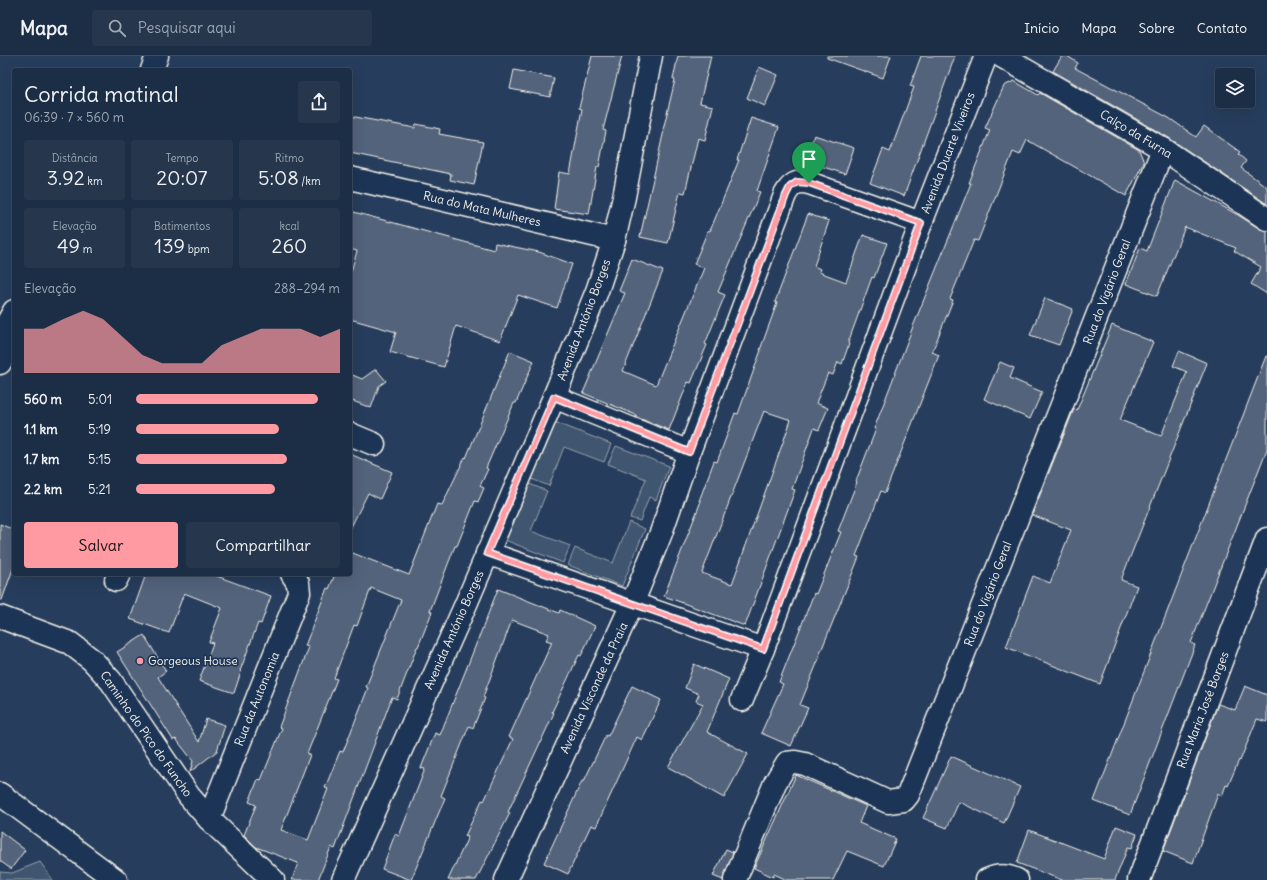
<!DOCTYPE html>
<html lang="pt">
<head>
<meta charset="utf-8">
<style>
  :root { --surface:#1c2e46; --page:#25364d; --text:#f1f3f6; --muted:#a0a8b3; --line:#3a4a5f; --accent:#ff9aa2 }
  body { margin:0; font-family:Delius,sans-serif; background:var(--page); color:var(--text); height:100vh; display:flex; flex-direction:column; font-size:15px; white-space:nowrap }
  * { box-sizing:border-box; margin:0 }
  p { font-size:13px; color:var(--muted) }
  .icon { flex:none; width:22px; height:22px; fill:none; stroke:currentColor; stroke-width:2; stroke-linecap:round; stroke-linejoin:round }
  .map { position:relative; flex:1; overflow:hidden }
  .details { position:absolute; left:12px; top:12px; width:340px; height:508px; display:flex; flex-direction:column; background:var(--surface); border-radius:4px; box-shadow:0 4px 16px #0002,0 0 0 1px var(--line) }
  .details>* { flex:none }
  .controls { position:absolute; left:1215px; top:12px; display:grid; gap:8px }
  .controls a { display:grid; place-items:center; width:40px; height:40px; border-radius:4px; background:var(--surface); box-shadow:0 4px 16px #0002,0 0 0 1px var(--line); font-size:20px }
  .pin { position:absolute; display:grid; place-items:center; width:34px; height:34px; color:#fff; margin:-41px -17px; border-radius:50% 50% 50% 0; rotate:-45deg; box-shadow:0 0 4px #0007 }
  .pin .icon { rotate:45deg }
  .round { display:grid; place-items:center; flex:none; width:42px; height:42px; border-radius:4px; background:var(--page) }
  .summary { display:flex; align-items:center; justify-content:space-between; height:68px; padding:0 12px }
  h1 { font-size:22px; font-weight:600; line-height:30px }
  .metrics { display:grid; grid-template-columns:repeat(3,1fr); gap:6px; height:68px; padding:4px 12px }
  .metrics div { display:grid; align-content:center; border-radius:4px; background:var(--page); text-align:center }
  .metrics b { font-size:20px; font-weight:600 }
  .metrics small { font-size:11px; font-weight:400 }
  .metrics p { font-size:11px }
  .chart { height:112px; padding:8px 12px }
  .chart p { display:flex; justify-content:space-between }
  .chart svg { width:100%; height:72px; margin-top:4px; fill:var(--accent); opacity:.7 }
  .cta { display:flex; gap:8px; margin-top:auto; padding:8px 12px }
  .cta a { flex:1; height:46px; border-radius:4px; background:var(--accent); color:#111; font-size:16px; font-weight:600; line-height:46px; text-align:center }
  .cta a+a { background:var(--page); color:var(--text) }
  ul { padding:0 12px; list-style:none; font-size:13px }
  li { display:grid; grid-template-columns:64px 48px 1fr; align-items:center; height:30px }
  li i { height:10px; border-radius:5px; background:var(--accent) }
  header { display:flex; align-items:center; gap:24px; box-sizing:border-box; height:56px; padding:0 20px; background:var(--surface); border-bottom:1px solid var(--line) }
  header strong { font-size:19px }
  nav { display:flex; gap:22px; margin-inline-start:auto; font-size:14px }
  .search { width:280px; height:36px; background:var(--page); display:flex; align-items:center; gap:10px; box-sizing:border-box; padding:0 14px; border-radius:4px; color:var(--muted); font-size:15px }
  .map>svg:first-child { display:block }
  .green { fill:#40546f; stroke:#9aa2ac }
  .building { fill:#52647b; stroke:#f4f1e8; fill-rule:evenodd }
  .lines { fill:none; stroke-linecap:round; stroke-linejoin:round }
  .minor-casing { stroke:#f4f1e8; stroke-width:25 }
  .minor { stroke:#1d3557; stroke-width:22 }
  .route-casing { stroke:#fff; stroke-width:8 }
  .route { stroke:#ff9aa2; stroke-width:5 }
  .poi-dot { fill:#ff9aa2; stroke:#1d3557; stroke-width:1.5 }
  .labels { text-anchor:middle; stroke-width:3.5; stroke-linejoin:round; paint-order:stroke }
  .street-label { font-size:12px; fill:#f4f1e8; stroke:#1d3557 }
  .poi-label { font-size:12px; fill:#f4f1e8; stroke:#1d3557; text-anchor:start }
</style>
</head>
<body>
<header>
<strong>Mapa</strong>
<div class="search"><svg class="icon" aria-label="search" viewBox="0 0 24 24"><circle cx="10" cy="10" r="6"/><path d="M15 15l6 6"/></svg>Pesquisar aqui</div>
<nav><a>Início</a><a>Mapa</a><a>Sobre</a><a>Contato</a></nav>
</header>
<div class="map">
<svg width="1267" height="824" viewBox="0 0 1267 824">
  <rect width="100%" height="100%" fill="#263d5d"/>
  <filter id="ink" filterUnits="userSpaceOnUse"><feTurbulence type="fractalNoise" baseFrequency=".025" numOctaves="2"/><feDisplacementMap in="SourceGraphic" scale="8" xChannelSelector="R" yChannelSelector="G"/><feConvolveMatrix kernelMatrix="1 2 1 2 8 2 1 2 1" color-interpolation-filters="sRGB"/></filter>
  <g filter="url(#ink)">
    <g class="green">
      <path d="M552,365L611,388L604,406L564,391L549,430L529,422Z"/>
      <path d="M616,390L669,410L656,444L649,441L640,465L630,462L646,423L608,408Z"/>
      <path d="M527,427L547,435L531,475L570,490L563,507L505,484Z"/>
      <path d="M629,466L645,473L622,530L568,509L575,492L613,507Z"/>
      <path d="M40,806L53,824H0V816L12,817Z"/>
    </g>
    <g class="building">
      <path d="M592,0H622L603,74L606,75L599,111H597L589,158L554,153L559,116L570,118L582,53L579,52Z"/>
      <path d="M678,0H711L700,47L713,50L705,84L698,82L685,137L680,136L668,187L640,181L664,74H663L675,24L673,23Z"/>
      <path d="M827,0H891L883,22L827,2Z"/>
      <path d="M921,0H955L904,140L870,127L883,93L890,96L914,31L910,30Z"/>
      <path d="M1062,0H1067L1078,7L1075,12L1169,62L1196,81L1204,70L1240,96L1238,98L1246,105L1241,112L1267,131V148L1169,82L1053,15Z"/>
      <path d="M759,11L778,19L765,50L747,42Z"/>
      <path d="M514,14L554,22L550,41L510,33Z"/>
      <path d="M1014,25L1038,39L1040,37L1139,94L1144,106L1126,140L1027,84L1020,99L1013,96L978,185L974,184L950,243L953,244L932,296L939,299L885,437L881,435L856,500L859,501L819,600H820L800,649L808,652L791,690L761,677L783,628L779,626L800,573L814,537L816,538L841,476L838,475L857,426L856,425L876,373H874L912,273L971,127H969L990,74L985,72L1004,30Z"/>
      <path d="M350,60L415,72L416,68L440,73L439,78L483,86L474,129L450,124L451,118L350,97Z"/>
      <path d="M751,62L779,71L757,135L760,136L718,236L725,239L705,288L707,289L691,327L688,326L669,374L636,361V359L583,337L625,237L619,235L632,203L663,215L623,315L656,329L704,212L694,208L708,174L710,175L739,104H737Z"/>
      <path d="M814,79L854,92L845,118L805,105Z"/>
      <path d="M1175,124L1238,159L1260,173L1267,175V238L1251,228L1261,211L1234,195L1236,192L1185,171L1157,240L1126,228L1140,192L1147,195Z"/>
      <path d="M350,155L494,194L495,187L539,196L572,208L557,252L518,239L500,285L456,270L444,311L390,296L396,276L350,263V219L357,195L350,193Z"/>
      <path d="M808,158L829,165L814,210L820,213L819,216L846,226L863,179L887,187L874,222L872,221L848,287L849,288L842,308L838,306L833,319L828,317L816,347L828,352L819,374L814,372L792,433L795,434L745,570L664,540L701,445H699L714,405L717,406L735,357L738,358L761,294H760L777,247L775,246ZM764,355L791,364L732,528L702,517Z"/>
      <path d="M1045,242L1073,253L1059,289L1030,279Z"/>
      <path d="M1112,269L1153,286L1120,364L1161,380L1187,316L1173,310L1179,295L1207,307L1121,524L1137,530L1100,628L1006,591L1033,520L1050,527L1071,474L1032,459L1074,353L1077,354Z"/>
      <path d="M510,295L534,305L516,347H514L486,412L488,413L480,430L484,432L478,446L475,445L457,490H455L430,555L432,556L418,591H417L397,643L392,641L335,793L331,791L318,824H292L298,807L256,791L244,779L256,749L249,746L258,723L261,724L282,672L279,671L309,591L305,590L327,532L329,533L335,518H350V496L409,519L437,448L442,449L465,401L466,402ZM371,532L401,544L366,631L368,632L343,696L340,695L325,732L328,733L308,784L281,774L310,699L307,698L337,623L334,622L354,569L357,570Z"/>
      <path d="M1266,300H1267V393L1191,587L1195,589L1130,759L1094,745Z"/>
      <path d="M1000,306L1014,312L1010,322L1042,336L1030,363L984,343Z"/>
      <path d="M376,313L386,325L379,330L371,352L350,344V318L362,323Z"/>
      <path d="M350,398L392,416L380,443L368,437L350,473Z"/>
      <path d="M0,468L14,474V510L2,544H0Z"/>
      <path d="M146,518H211L271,540L261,568L258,567L240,615L241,616L234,637L199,625L213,587L209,586L222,552L184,537L169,577L130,563Z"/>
      <path d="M498,533L559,557L560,554L595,570L581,600L579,599L552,656L554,657L508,756L510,757L476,824H448L468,781L465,780L482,744L484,745L513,683L509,681L552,586L546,584L549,578L512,564L483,641L485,642L473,672L469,670L441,740L445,742L411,824L382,813L395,778L399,780L425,713L421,712L435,677L440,679Z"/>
      <path d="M144,579L166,615L158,621L199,686L206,663L225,669L217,695L190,716L193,705L176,683L173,684L117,596Z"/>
      <path d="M694,608L729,623L707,676L748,698L724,742L668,711L703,648L696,645L699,638L685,632Z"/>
      <path d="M632,630L661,644L642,684L637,681L596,771L591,769L568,818L544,807L582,725H584L606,679L608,680Z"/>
      <path d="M1245,630L1267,639V666L1257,663L1240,705L1239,704L1228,730L1226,729L1222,740L1218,738L1193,807L1163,795L1218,648L1235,654Z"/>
      <path d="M951,700L1020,731L1004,767L959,746L947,772L923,762Z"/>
      <path d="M796,719L866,750L859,767L896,783L884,810L847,795L833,824H787L774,818L773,821L754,812Z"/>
      <path d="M1116,770L1137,778L1132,792L1128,791L1115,824H1062L1017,807L1029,774L1104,803Z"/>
      <path d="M0,775L25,794L11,813L0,805Z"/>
      <path d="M726,793L733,796L723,824L713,820Z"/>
    </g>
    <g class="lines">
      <defs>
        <g id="minor">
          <path d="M1001,0L1163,93L1267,163"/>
          <path d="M152,14L157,0"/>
          <path d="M350,122L614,184"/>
          <path d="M0,280L14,255"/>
          <path d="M0,307L14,282"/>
          <path d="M554,341L689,396"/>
          <path d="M350,378L374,388"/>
          <path d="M487,497L763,593"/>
          <path d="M116,524L119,518"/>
          <path d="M0,561L70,587L92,604L111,625L189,740L209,763L273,824"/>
          <path d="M742,644L763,593L921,167L986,0"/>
          <path d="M0,738L116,824"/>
          <path d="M209,763L299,537L298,527L292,518"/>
          <path d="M343,824L466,548L554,341L597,235L614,184L624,141L651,0"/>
          <path d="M506,824L632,548L661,477L689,396L785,139C791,128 797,124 809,127L921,167"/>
          <path d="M735,824L775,727L787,707L795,706L805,708L888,746L904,744L908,739L1163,93"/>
          <path d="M987,824C997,819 1007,819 1017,824"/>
          <path d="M1139,824L1267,483"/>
        </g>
      </defs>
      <use href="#minor" class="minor-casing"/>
      <use href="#minor" class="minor"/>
    </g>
  </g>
  <g class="lines" filter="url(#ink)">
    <defs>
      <path id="route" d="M797,126L809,127L921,167L763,593L487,497L554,341L689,396L786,139L790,131Z"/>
    </defs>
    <use href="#route" class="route-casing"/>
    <use href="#route" class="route"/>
  </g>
  <circle class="poi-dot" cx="140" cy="605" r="4"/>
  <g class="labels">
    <g class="street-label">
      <text transform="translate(1136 78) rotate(31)" y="4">Calço da Furna</text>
      <text transform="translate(948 97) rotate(-69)" y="4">Avenida Duarte Viveiros</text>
      <text transform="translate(482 153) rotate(13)" y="4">Rua do Mata Mulheres</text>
      <text transform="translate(1107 236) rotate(-69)" y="4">Rua do Vigário Geral</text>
      <text transform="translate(584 264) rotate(-69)" y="4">Avenida António Borges</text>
      <text transform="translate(988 538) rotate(-69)" y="4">Rua do Vigário Geral</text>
      <text transform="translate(454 574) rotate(-66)" y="4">Avenida António Borges</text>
      <text transform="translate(594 632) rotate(-65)" y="4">Avenida Visconde da Praia</text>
      <text transform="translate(257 643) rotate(-68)" y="4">Rua da Autonomia</text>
      <text transform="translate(1203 654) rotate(-69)" y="4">Rua Maria José Borges</text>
      <text transform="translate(146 678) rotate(55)" y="4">Caminho do Pico do Funcho</text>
    </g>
    <g class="poi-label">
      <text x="148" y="609">Gorgeous House</text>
    </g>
  </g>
</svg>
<div class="controls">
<a><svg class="icon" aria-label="layers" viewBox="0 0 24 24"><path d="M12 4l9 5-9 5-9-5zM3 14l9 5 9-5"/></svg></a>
</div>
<div class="pin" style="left:809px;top:127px;background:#1e9e55"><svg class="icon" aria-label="arrive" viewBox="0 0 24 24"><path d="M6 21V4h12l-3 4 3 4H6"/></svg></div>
<section class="details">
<div class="summary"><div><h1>Corrida matinal</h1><p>06:39 · 7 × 560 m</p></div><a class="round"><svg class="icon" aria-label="share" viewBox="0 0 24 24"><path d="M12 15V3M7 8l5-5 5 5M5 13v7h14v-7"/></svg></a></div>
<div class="metrics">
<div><p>Distância</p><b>3.92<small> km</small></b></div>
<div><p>Tempo</p><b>20:07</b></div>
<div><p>Ritmo</p><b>5:08<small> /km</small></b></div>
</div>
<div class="metrics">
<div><p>Elevação</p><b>49<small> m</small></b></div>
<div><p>Batimentos</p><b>139<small> bpm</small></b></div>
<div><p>kcal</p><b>260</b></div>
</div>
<div class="chart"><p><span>Elevação</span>288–294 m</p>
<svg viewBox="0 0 160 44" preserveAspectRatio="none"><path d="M0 44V17L10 17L20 11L30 6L40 11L50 22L60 33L70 38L80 38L90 38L100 27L110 22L120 17L130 17L140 17L150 22L160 17V44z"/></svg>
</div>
<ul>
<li><b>560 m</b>5:01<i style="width:89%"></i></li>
<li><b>1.1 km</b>5:19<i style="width:70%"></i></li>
<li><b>1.7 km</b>5:15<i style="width:74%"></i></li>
<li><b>2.2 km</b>5:21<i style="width:68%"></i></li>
</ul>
<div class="cta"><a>Salvar</a><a>Compartilhar</a></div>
</section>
</div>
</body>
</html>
